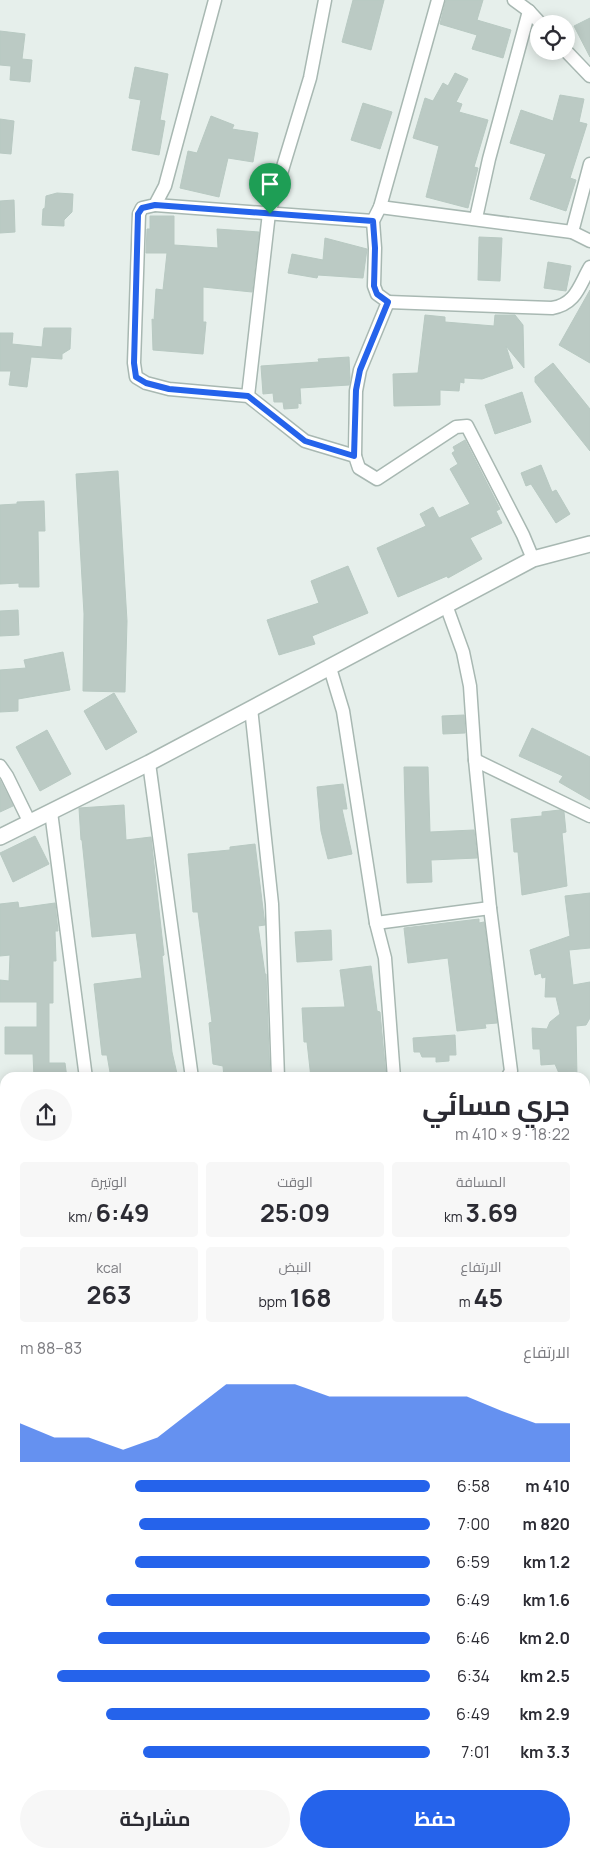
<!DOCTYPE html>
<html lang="ar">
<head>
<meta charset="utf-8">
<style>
  :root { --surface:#fff; --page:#f7f7f7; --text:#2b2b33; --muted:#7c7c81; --accent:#2563eb }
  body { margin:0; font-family:Manrope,Cairo,sans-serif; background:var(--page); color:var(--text); direction:rtl; height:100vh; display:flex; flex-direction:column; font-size:19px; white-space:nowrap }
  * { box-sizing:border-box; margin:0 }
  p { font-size:16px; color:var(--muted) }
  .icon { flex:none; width:28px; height:28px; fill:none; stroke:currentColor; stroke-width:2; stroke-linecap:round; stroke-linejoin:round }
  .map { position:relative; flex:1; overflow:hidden; direction:ltr }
  .panel { position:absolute; left:0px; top:1072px; width:590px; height:786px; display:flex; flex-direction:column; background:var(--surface); border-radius:15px 15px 0 0; box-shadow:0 2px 12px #0003; direction:rtl }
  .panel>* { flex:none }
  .tools { position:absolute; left:530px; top:15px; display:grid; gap:10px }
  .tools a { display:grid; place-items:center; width:45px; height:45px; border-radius:50%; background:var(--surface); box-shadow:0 2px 12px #0003; font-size:25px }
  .pin { position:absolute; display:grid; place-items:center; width:42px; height:42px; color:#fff; margin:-51px -21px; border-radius:50% 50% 50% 0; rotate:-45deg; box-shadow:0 0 5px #0007 }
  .pin .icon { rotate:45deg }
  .round { display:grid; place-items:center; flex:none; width:52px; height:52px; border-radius:26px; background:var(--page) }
  .overview { display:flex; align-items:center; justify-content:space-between; height:85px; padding:0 20px }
  h1 { font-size:28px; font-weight:700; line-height:38px }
  .metrics { display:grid; grid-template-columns:repeat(3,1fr); gap:8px; height:85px; padding:5px 20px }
  .metrics div { display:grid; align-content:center; border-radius:5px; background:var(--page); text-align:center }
  .metrics b { font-size:25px; font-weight:700 }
  .metrics small { font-size:14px; font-weight:400 }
  .metrics p { font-size:14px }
  .chart { height:140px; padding:10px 20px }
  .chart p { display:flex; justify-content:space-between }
  .chart svg { width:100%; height:90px; margin-top:5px; fill:var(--accent); opacity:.7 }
  .cta { display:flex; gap:10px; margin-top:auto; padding:10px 20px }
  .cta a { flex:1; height:58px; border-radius:30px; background:var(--accent); color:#fff; font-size:20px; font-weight:700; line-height:58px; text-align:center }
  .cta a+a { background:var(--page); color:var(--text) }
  ul { padding:0 20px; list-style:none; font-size:16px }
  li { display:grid; grid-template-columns:80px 60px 1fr; align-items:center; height:38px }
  li i { height:12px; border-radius:6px; background:var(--accent) }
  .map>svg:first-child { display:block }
  .green { fill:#bfe0c8 }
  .building { fill:#bbcac4; stroke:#b8c9c2 }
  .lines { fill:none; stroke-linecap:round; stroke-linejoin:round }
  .minor-casing { stroke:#a8b8b2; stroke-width:15 }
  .tertiary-casing { stroke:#a8b8b2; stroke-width:18 }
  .minor { stroke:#fff; stroke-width:12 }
  .tertiary { stroke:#fff; stroke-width:15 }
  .route-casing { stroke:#fff; stroke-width:10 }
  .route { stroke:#2563eb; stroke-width:6 }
</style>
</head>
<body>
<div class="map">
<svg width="590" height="1858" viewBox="0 0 590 1858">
  <rect width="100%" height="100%" fill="#e6efeb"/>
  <g class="green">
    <path d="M585,1430H590V1858H374V1854H585Z"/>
    <path d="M0,1690L5,1691V1854H249V1858H0Z"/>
  </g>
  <g class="building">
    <path d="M353,0H384L371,50L342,42Z"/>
    <path d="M446,0H483L477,20L511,30L503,58L472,49L477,35L440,24Z"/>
    <path d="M590,18V57L574,26Z"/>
    <path d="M0,31L25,34L22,59L32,60L30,82L10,80L11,66L0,65Z"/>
    <path d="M135,67L168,74L160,120L165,121L159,155L132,150L141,100L129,98Z"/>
    <path d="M455,73L468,79L456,102L462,104L459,112L488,120L474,167L478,168L468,208L426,197L439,146L413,138L425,98L433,101L443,83L448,86Z"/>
    <path d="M560,95L584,99L579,122L587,124L570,178L576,180L566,211L530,199L546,154L510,143L521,110L553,121Z"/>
    <path d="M363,103L392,112L380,149L351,140Z"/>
    <path d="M211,116L234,125L232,129L258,133L253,162L228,158L219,197L180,188L188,151L197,153Z"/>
    <path d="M0,119L14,121L11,154L0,153Z"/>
    <path d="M57,193L73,194L72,212L64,220V226L42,225L43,209L45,208L46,196Z"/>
    <path d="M14,200L15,232L0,233V201Z"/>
    <path d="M150,216H174V245L218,248L217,229L259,232L252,292L203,287V322H206L203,354L153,350L152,319L154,320L156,289L163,290L167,253H146L147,229H150Z"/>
    <path d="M479,237L502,238L500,281L478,280Z"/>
    <path d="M325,238L367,249L363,278L318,275L317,278L288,273L292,254L323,260Z"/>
    <path d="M548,262L571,266L566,291L544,288Z"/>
    <path d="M590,290V363L559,345Z"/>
    <path d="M425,315L445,317V322L494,326L495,315H515L523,325L524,368L506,346L513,368L482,379L464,378V383L460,382L459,391L440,390V405L394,406L393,374L418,373Z"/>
    <path d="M44,328H71L70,349L62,354V359L31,357L27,387L9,385L11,371H0V333H13L12,344L42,347Z"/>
    <path d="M349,357L350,378L349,385L300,388L301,404L298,403V408L284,409L283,402H274L273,393L263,394L261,366L319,362L318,359Z"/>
    <path d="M553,363L590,409V451L535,382V377Z"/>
    <path d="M522,392L531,422L495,434L485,405Z"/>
    <path d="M465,440L500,509L496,511L502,523L470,538L482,559L448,578L447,576L398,597L377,548L426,526L420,514L433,507L439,518L470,504L450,469L458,464L452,453L455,451L453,447Z"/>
    <path d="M541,465L552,492L556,490L570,514L556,523L531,484L526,486L521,473Z"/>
    <path d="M118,471L127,621L125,692L83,691L84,614L76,474Z"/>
    <path d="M44,501L45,531H38L39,587H19V583L0,584V505L17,504V502Z"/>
    <path d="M348,566L368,613L312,636L315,644L279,655L267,620L319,603L311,581Z"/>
    <path d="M18,610L19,635L0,636V611Z"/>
    <path d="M63,652L70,690L18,699V711L0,712V670L26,668L24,660Z"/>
    <path d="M114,693L137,732L106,750L84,711Z"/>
    <path d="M464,715L465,733L443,734L442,716Z"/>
    <path d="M532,728L590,757V800L559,782L563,776L519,756Z"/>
    <path d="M47,730L71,774L40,791L16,747Z"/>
    <path d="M404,767H428L430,832L474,830L477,858L431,860L432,882L407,883Z"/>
    <path d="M0,780L13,806L0,812Z"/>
    <path d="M343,784L347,809H342L352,854L328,859L321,831L317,787Z"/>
    <path d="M124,805L126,840L151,837L164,955L162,956L172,1052L178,1078H111L107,1055H102L94,984L142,978L136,933L92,937L82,840H81L79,808Z"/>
    <path d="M560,810L564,812L566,832L562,833L567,886L522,895L518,852H514L511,819L542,816V812Z"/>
    <path d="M35,836L49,864L13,882L0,853Z"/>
    <path d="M255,844L264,917L265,925L258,926L265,974H266L270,1078H224L223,1066L213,1064L209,1023L212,1022L198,912H193L188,854L230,850V847Z"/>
    <path d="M590,893V948L569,950L573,985L590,982V1018L586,1025L576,1026L577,1078H561L555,1064L541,1065L540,1049H533L532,1028L547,1029L550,1022L560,1014L556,997H545L546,977L542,978L541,973L535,975L530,950L570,936L565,896Z"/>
    <path d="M18,902L19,908L55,903L58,931H55L56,961H53V1003H49V1063H65L67,1078H34L33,1054H5V1027H37V1002H0V980L9,981L10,955L0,956V904Z"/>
    <path d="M479,919V923L484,922L497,1023L485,1024L486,1028L457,1031L448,958L408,963L404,928Z"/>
    <path d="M331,930L332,960L297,962L295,932Z"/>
    <path d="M371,966L377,1011L380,1012L386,1076L368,1078H311L307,1042H304L302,1008L345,1007L340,970Z"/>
    <path d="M455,1035L456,1055H449V1061L436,1062V1057H422L420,1052H414L413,1038Z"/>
  </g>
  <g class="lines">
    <defs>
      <g id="minor">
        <path d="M215,0L165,186L155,205L142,208L139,214L134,363L136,377L146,383L169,389L248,396L305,441L355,456L359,468L377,479L456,427L467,426L523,535L533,559"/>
        <path d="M514,0L529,11L541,24"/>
        <path d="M566,51L590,76"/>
        <path d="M155,205L373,221"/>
        <path d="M380,207L572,232L590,241"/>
        <path d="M476,218L489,159L529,11"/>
        <path d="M572,232L590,164"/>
        <path d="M388,302L552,308C576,304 579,286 590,267"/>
        <path d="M248,396L269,213L310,78L325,0"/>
        <path d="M355,456L356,391L360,370L388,302L377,294L374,286L375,248L373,221L380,207L438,0"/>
        <path d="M446,605L463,652L470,686L475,760L490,908L511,1071L507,1078"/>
        <path d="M330,668L343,711L376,923L385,958L394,1078"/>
        <path d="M251,708L272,904L278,1078"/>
        <path d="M475,760L590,816"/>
        <path d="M149,763L192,1078"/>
        <path d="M0,766L7,776L30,823"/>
        <path d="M51,812L86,1078"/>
        <path d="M376,923L490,908"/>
        <path d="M0,1127H5"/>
        <path d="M585,1146L590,1145"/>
        <path d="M0,1241L5,1240"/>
        <path d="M0,1347H5"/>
        <path d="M585,1407H590"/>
        <path d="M0,1461H5"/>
        <path d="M0,1622L5,1621"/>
        <path d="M585,1653H590"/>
        <path d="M288,1854V1858"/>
      </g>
      <path id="tertiary" d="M0,837L149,763L533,559L590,544"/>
    </defs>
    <use href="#minor" class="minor-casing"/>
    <use href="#tertiary" class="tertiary-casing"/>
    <use href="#minor" class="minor"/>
    <use href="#tertiary" class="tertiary"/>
  </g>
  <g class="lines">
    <defs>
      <path id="route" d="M155,205L373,221L375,248L374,286L377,294L388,302L360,370L356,390L354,456L305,441L248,396L169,389L146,383L136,377L134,363L138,214L142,208Z"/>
    </defs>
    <use href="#route" class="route-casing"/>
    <use href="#route" class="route"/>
  </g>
</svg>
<div class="tools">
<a><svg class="icon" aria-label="locate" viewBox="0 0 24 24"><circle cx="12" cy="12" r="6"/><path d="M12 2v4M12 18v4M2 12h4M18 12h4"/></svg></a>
</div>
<div class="pin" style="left:270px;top:214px;background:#1e9e55"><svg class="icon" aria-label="arrive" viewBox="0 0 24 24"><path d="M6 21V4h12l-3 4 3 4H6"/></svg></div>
<section class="panel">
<div class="overview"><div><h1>جري مسائي</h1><p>18:22 · 9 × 410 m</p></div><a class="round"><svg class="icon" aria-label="share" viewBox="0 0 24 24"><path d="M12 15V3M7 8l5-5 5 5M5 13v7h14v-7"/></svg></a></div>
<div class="metrics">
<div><p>المسافة</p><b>3.69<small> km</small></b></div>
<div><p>الوقت</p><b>25:09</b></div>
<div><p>الوتيرة</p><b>6:49<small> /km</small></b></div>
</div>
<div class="metrics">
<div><p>الارتفاع</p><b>45<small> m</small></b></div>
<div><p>النبض</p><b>168<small> bpm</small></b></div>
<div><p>kcal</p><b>263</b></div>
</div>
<div class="chart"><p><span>الارتفاع</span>83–88 m</p>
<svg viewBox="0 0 160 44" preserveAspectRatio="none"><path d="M0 44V25L10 32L20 32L30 38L40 32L50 19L60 6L70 6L80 6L90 12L100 12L110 12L120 12L130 12L140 19L150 25L160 25V44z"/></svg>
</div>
<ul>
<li><b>410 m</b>6:58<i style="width:72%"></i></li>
<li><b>820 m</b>7:00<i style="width:71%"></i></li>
<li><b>1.2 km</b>6:59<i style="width:72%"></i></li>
<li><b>1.6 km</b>6:49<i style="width:79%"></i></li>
<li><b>2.0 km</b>6:46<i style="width:81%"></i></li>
<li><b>2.5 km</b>6:34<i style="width:91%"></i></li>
<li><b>2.9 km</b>6:49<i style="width:79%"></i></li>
<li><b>3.3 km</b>7:01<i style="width:70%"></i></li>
</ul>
<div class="cta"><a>حفظ</a><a>مشاركة</a></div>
</section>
</div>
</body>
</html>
